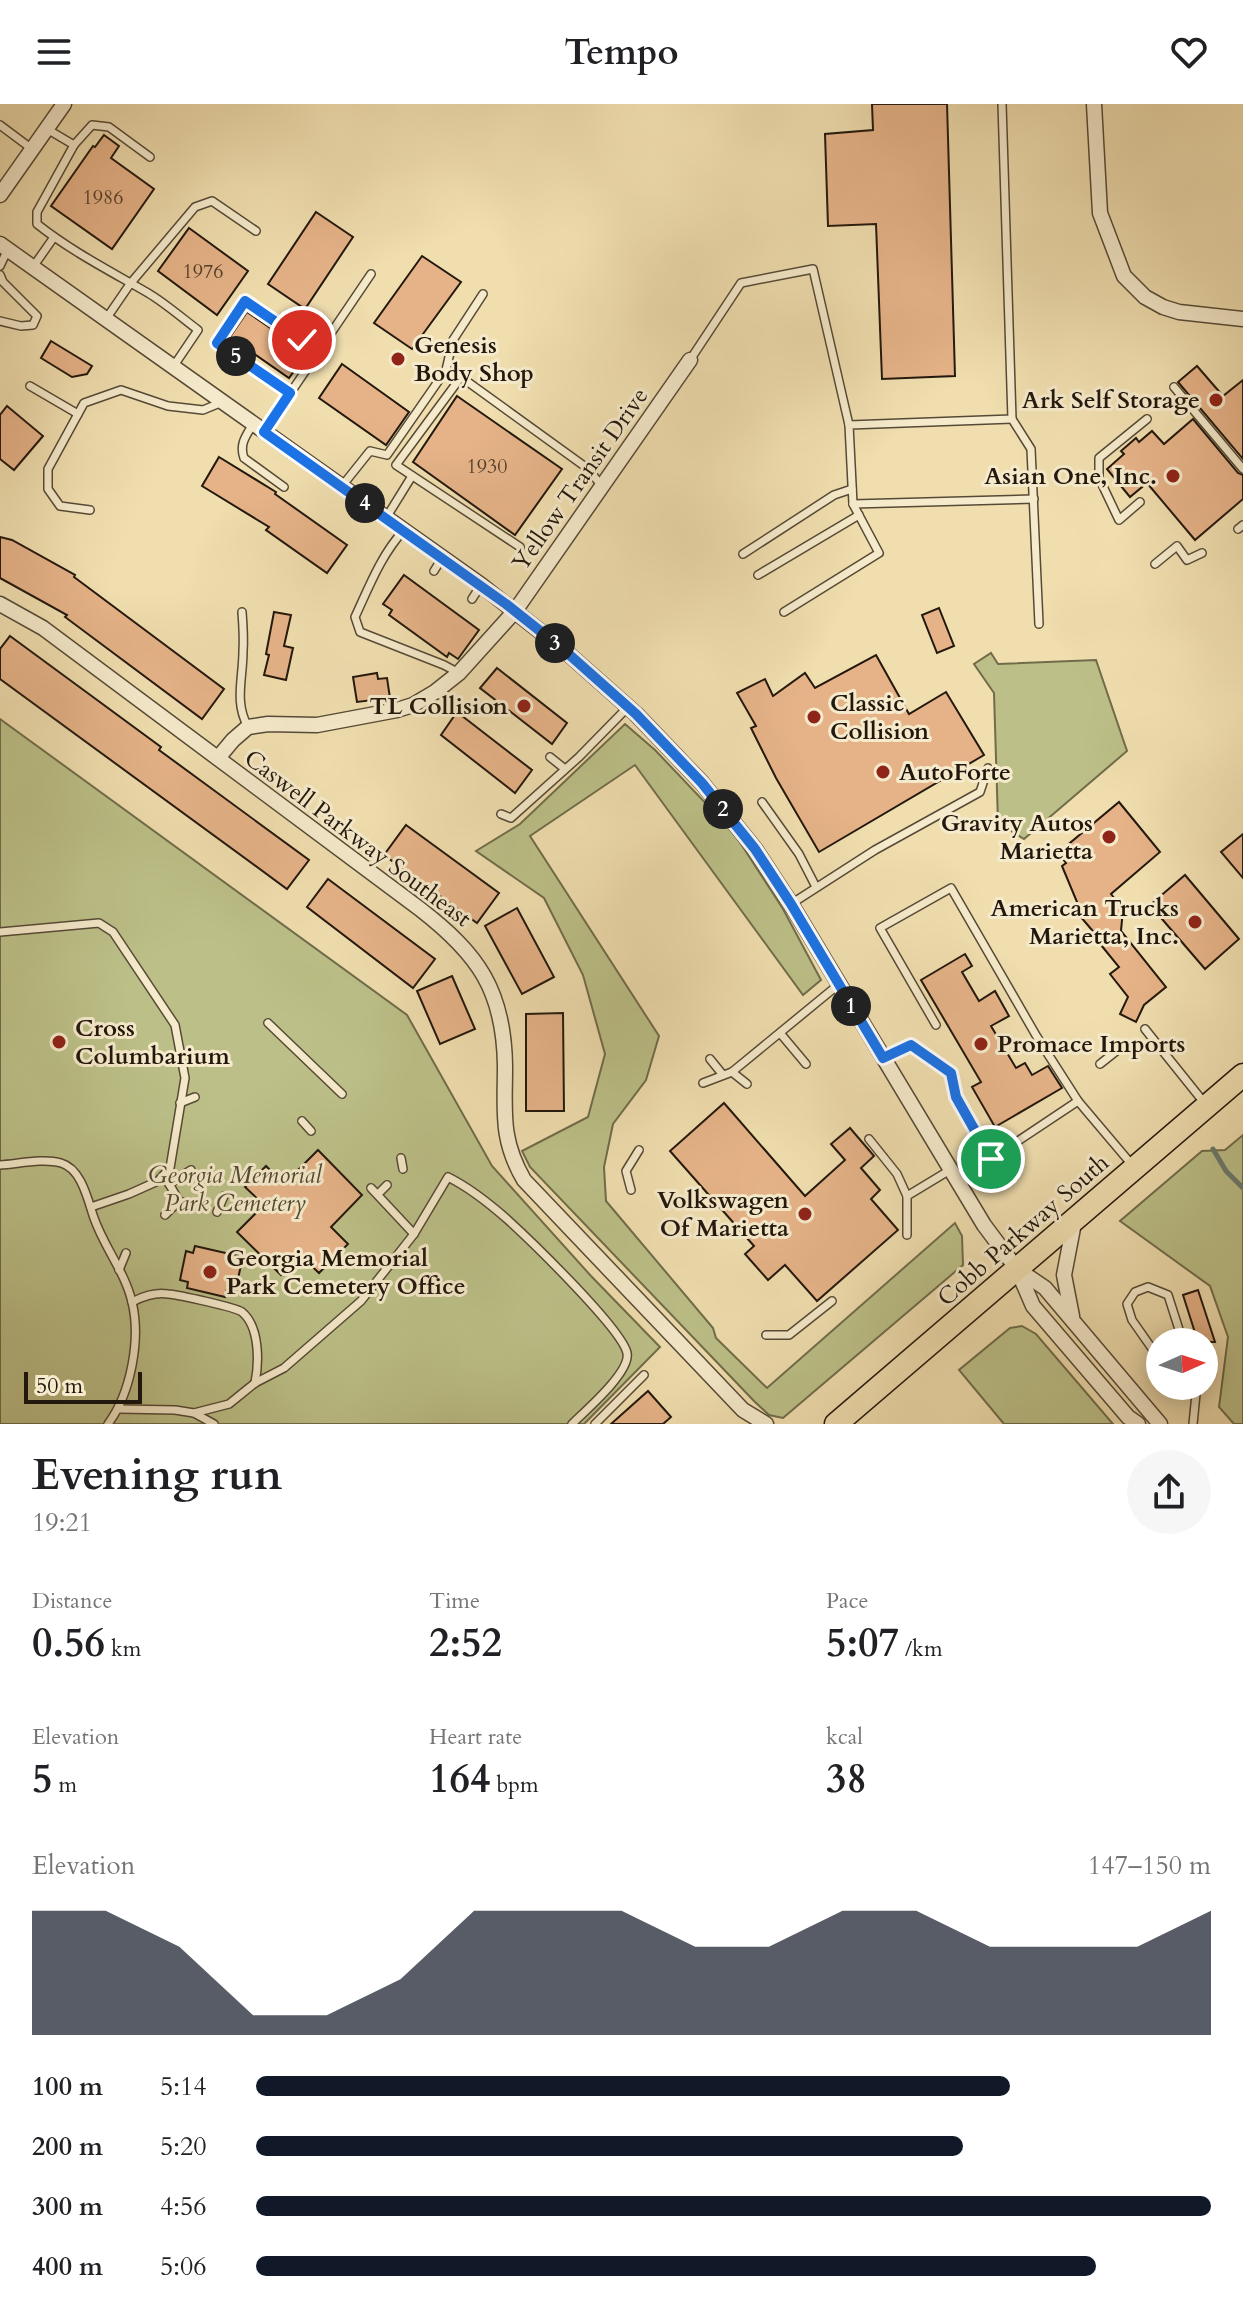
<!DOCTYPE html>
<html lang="en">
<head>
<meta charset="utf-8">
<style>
  :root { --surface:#fff; --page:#f6f6f6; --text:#202124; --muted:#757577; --accent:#111827 }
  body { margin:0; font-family:Cardo,serif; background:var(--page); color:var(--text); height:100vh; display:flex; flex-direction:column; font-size:30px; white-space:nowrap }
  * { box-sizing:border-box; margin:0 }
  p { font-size:26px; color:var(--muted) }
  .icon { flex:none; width:44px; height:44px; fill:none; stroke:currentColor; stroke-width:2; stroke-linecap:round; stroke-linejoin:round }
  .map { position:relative; height:1320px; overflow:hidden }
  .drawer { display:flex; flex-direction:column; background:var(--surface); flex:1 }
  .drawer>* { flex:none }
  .needle { width:52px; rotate:87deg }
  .tools { position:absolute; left:1146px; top:1224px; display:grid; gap:16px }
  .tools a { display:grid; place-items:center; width:72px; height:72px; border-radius:50%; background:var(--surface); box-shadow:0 4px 20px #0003; font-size:40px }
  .scale { position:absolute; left:24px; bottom:20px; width:118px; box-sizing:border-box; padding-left:8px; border:4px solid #23180d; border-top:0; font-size:22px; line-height:28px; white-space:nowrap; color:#23180d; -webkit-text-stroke:6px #f5eacb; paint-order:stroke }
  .pin { position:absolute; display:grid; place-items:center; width:68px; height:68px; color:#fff; margin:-34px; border:4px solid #fff; border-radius:50%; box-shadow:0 2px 8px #0007 }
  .km { position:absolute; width:40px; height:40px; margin:-20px; border-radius:50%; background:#222; color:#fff; font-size:22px; line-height:40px; text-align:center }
  .round { display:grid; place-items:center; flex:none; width:84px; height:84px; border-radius:42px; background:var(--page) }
  .summary { display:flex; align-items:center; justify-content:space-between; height:136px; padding:0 32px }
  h1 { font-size:44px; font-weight:700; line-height:60px }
  .metrics { display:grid; grid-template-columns:repeat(3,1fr); gap:12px; height:136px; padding:8px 32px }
  .metrics div { display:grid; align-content:center }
  .metrics b { font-size:40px; font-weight:700 }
  .metrics small { font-size:22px; font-weight:400 }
  .metrics p { font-size:22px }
  .chart { height:224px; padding:16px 32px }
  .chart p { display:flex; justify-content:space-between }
  .chart svg { width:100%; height:144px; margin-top:8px; fill:var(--accent); opacity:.7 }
  ul { padding:0 32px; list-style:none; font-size:26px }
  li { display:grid; grid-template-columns:128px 96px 1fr; align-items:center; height:60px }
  li i { height:20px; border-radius:10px; background:var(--accent) }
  header { display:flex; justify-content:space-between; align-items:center; height:104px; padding:0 32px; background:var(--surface); font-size:36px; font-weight:700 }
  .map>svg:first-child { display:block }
  .green { fill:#bcc088; stroke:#706c4a; stroke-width:2 }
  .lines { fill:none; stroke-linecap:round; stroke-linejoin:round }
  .stream { stroke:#6a7a6e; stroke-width:5 }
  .building { fill:#e6b388; stroke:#23180d; stroke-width:2 }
  .service-casing { stroke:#564a36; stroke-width:10 }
  .minor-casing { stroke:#564a36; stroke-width:17 }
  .primary-casing { stroke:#23180d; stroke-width:25 }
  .service { stroke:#f5eacb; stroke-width:7 }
  .minor { stroke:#f5eacb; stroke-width:14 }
  .primary { stroke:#f0deaf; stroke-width:22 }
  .route-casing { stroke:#fff; stroke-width:16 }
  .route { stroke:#1a73e8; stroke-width:10 }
  .poi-dot { fill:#8f2418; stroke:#f5eacb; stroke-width:3 }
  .labels { text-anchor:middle; stroke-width:6; stroke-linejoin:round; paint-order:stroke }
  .number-label { font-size:20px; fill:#543f2c }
  .poi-label { font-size:24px; font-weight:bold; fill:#23180d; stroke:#f5eacb; text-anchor:start }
  .street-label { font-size:24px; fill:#23180d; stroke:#f5eacb }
  .park-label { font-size:24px; font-style:italic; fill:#514a32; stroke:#f5eacb }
</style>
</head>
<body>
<header><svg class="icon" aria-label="menu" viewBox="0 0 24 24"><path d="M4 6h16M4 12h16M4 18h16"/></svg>Tempo<svg class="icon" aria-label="heart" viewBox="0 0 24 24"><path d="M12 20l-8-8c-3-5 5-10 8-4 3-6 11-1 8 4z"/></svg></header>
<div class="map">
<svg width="1243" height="1320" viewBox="0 0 1243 1320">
  <rect width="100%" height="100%" fill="#f0deaf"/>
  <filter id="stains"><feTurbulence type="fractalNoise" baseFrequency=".0025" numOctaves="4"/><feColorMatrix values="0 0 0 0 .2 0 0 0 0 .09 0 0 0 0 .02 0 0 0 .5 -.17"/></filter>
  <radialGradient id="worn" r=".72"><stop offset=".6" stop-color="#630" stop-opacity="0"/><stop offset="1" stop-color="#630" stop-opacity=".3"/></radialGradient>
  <g class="green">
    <path d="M991,549L998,560L1096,556L1127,647L1024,735L998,719L994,589L974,560Z"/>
    <path d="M0,615L407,911L492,1062L591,1172L660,1243L584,1320H0Z"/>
    <path d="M625,620L655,646L734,729L783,805L821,876L803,891L635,661L530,732L659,932L646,976L613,1020L604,1063L606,1097L713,1224L716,1234L767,1284L955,1119L962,1132L963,1161L783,1314L769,1311L754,1297L530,1063L522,1047L588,1013L605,950L583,871L544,794L476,747L520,720Z"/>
    <path d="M1243,1031V1320H1234L1219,1303L1228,1233L1210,1182L1120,1117L1202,1047L1225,1046Z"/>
    <path d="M1022,1222L1036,1230L1113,1320H1004L959,1266L1010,1224Z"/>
  </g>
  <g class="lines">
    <path class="stream" d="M1213,1045L1226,1067L1243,1084"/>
  </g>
  <g class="building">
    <path d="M872,0H947L955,272L882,275L876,120L828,122L825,30L873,26Z"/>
    <path d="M104,31L119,42L111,54L154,85L112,145L51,102L93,42L95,43Z"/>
    <path d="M316,108L353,133L305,205L268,180Z"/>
    <path d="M189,124L248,167L217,211L158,167Z"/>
    <path d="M422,152L461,178L412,245L374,219Z"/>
    <path d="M247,208L307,249L289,274L230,233Z"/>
    <path d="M51,237L92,262L87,270L72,273L41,254Z"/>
    <path d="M342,260L409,308L386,341L319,294Z"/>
    <path d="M1197,262L1223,292L1243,276V355L1178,278Z"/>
    <path d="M457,292L562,365L515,431L413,358Z"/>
    <path d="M7,302L43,332L14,366L0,355V311Z"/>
    <path d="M1193,315L1238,369L1243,371V395L1195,436L1147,379L1130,393L1107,365L1124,350L1121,347L1136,334L1139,338L1152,327L1164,340Z"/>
    <path d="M219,353L276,388L275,390L347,441L327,469L266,426L269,423L202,382Z"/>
    <path d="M0,433L12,436L75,471L74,473L224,585L202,615L65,513L67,511L0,474Z"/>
    <path d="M404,471L479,526L458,555L449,549L447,553L389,511L392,506L383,500Z"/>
    <path d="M939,504L954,542L937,549L922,511Z"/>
    <path d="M274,508L291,511L284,542L293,544L286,576L264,571L269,551L266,550Z"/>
    <path d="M10,532L161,643L159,646L309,756L287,785L0,575V545Z"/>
    <path d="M876,551L909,610L946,588L984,651L819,748L776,674L751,624L756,622L737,589L765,575L773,592L805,569L815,584Z"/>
    <path d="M497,564L567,619L552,640L480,584Z"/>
    <path d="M377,569L378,575L387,574L390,594L357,598L353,573Z"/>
    <path d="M457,608L532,666L515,689L441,631Z"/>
    <path d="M1119,698L1160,748L1111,790L1123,805L1121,827L1166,883L1144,901L1136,918L1120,910L1128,893L1110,870L1119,863L1101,841L1103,839L1080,812L1082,810L1062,762L1066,759L1058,749Z"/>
    <path d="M406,721L499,789L477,819L384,751Z"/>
    <path d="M1243,730V774L1221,748Z"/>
    <path d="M1185,771L1239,835L1205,865L1150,801Z"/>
    <path d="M328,775L435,855L413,884L307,803Z"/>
    <path d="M517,804L554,873L522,890L485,822Z"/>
    <path d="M965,850L972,862L962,868L979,897L995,887L1009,912L991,922L1016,964L1025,959L1032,971L1048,962L1062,984L995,1023L972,983L981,978L921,876Z"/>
    <path d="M452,872L475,925L440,940L417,887Z"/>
    <path d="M563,909L564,1007H526V910Z"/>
    <path d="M724,999L805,1092L845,1056L831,1040L850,1024L874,1052L861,1064L880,1086L871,1095L898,1126L817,1197L785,1161L768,1176L745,1150L754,1142L670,1047Z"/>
    <path d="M318,1046L362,1091L331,1123L348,1140L319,1169L300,1151L281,1171L237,1128L264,1101L245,1083L266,1062L284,1080Z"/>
    <path d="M195,1142L243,1153L235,1187L227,1185L225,1193L187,1184L188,1178L180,1176L186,1147L193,1149Z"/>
    <path d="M1198,1186L1215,1238H1198L1183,1191Z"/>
    <path d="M648,1287L671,1313L663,1320H611Z"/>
  </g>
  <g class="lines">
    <defs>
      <g id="service">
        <path d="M1002,0L1012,315L849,321L853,400L1034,395"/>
        <path d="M0,21L32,45"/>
        <path d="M47,25L74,41L37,108V120C71,147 110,167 148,189C165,199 182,214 198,226L173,263"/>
        <path d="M74,41L92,21L109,23L150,53"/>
        <path d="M0,162L8,145"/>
        <path d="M33,163L54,133"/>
        <path d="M0,171L3,178L37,212L33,221L21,222L0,217"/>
        <path d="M106,215L130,180L195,103L212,97L256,127"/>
        <path d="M690,256L741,179L813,165L849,321"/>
        <path d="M30,282L78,310"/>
        <path d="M1174,283L1243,365"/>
        <path d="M290,289L217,239L245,197L302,236"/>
        <path d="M1012,315L1031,345L1039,520"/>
        <path d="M253,320C246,332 239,340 244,354L284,383"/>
        <path d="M264,328L371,170"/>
        <path d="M342,382L370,347L387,351L446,266L453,236L483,190"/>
        <path d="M1140,398L1119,416L1099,374V354L1147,315"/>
        <path d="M90,406L60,402L48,385V365L84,299L121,286L168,302L203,306L220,299"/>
        <path d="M386,414L412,372"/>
        <path d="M1238,425L1243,421"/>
        <path d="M404,426C381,451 369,483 355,513L360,528L444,561L457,568"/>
        <path d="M520,443L396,361L461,273L587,364L602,382"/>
        <path d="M743,450L834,391L852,385"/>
        <path d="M1155,460L1177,442L1187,456L1202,449"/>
        <path d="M434,467L442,454"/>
        <path d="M758,471L859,411"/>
        <path d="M472,495L481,481"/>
        <path d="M242,508C243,521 244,534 243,547C243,575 234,598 248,623"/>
        <path d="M784,508L879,449L853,400"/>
        <path d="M550,653L565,665"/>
        <path d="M762,698L799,750L816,783"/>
        <path d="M501,710L511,714L579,653L628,603"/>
        <path d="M791,800L875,746L980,688L988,664"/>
        <path d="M0,828L99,819L113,828L175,921L185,974L170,1064L158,1077L129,1090L91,1103"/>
        <path d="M268,919L342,990"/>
        <path d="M936,921L880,824L951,784L1037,933L1078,997"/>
        <path d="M1145,925L1206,1001"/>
        <path d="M780,929L806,960"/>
        <path d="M883,954L911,941L951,969L956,993L991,1055L1078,997L1133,1062"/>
        <path d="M710,955L723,971"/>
        <path d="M1100,960L1124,941"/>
        <path d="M732,968L747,980"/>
        <path d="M703,979L732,968L838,881"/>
        <path d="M180,999L195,993"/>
        <path d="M302,1017L311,1027"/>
        <path d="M869,1035L897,1070L907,1092V1131"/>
        <path d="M401,1054L403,1065"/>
        <path d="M0,1061C18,1060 43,1054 61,1059C82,1065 88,1097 94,1114C104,1143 125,1168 132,1198C141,1235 131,1289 108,1320"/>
        <path d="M164,1071L179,1097"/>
        <path d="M169,1080L191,1066"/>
        <path d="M371,1084L414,1130"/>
        <path d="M631,1086L626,1067L639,1046"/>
        <path d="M378,1090L387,1081"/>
        <path d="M907,1092L950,1066"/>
        <path d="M217,1108L224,1092"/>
        <path d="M165,1111L179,1097L192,1101"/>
        <path d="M119,1166L126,1149"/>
        <path d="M132,1198C144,1192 155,1188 168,1190C179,1191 235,1203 242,1208C260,1223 259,1259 255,1279"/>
        <path d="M766,1231H789L832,1197"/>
        <path d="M1160,1256L1132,1216L1127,1200L1135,1188L1148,1183L1168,1191L1183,1238"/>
        <path d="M1193,1282L1196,1290L1193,1320"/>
        <path d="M119,1305L175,1306L194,1309L214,1320"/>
        <path d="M194,1309L229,1300L255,1279L284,1264L361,1197L414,1130L448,1073C470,1084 490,1100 508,1116C530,1136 622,1225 627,1249C631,1268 585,1307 572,1320"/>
        <path d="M595,1320L644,1271"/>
      </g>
      <g id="minor">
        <path d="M1094,0L1100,109L1124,172L1145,193L1163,203L1179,208L1243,215"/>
        <path d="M0,91L64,0"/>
        <path d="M0,140L481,481L564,546L636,610L702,679L755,745L791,800L984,1121L1017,1165L1033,1202L1128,1313L1138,1320"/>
        <path d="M0,500L43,524L420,805C478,850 504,886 505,962C505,1007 500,1035 524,1076L743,1306L766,1320"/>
        <path d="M218,654L233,636L248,623L268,620L317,621L397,606L413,601L435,588L459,569L515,507L690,256"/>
        <path d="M1017,1165L1045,1184L1160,1320"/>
        <path d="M1072,1212L1064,1171L1074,1119"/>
      </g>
      <path id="primary" d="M836,1320L1243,971"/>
    </defs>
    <use href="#service" class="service-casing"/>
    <use href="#minor" class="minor-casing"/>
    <use href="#primary" class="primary-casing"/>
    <use href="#service" class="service"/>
    <use href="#minor" class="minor"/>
    <use href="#primary" class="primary"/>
  </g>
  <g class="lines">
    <defs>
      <path id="route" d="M302,236L245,197L217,239L290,289L264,328L506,500L564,546L636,610L702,679L755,745L791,800L883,954L911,941L951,969L956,993L991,1055"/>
    </defs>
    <use href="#route" class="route-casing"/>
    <use href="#route" class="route"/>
  </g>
  <g class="poi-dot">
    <circle cx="398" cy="255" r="8"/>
    <circle cx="1216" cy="296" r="8"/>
    <circle cx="1173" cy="372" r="8"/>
    <circle cx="524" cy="602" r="8"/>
    <circle cx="814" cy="613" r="8"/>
    <circle cx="883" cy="668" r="8"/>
    <circle cx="1109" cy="733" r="8"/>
    <circle cx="1195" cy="818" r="8"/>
    <circle cx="59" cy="938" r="8"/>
    <circle cx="981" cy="940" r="8"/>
    <circle cx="805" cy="1110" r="8"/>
    <circle cx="210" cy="1168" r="8"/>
  </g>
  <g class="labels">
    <g class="number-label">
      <text x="103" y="100">1986</text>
      <text x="203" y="174">1976</text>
      <text x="487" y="369">1930</text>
    </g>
    <g class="poi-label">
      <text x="414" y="249">Genesis<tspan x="414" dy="28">Body Shop</tspan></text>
      <text x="1200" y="304" text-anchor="end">Ark Self Storage</text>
      <text x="1157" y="380" text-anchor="end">Asian One, Inc.</text>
      <text x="830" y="607">Classic<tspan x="830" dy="28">Collision</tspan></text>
      <text x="508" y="610" text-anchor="end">TL Collision</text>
      <text x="899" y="676">AutoForte</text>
      <text x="1093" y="727" text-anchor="end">Gravity Autos<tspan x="1093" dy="28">Marietta</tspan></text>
      <text x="1179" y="812" text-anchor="end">American Trucks<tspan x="1179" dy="28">Marietta, Inc.</tspan></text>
      <text x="75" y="932">Cross<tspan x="75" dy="28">Columbarium</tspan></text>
      <text x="997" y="948">Promace Imports</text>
      <text x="789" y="1104" text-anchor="end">Volkswagen<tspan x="789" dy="28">Of Marietta</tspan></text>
      <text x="226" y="1162">Georgia Memorial<tspan x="226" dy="28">Park Cemetery Office</tspan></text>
    </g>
    <g class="street-label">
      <text transform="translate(580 375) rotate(-55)" y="8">Yellow Transit Drive</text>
      <text transform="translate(358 734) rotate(37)" y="8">Caswell Parkway Southeast</text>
      <text transform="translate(1023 1126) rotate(-41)" y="8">Cobb Parkway South</text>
    </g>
    <g class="park-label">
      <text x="235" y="1079">Georgia Memorial<tspan x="235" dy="28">Park Cemetery</tspan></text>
    </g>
  </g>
  <rect width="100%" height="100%" filter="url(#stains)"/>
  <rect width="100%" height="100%" fill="url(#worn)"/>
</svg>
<div class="tools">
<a><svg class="needle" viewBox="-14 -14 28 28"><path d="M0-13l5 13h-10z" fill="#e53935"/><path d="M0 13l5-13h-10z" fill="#757577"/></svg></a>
</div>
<div class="scale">50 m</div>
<div class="pin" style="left:991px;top:1055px;background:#1e9e55"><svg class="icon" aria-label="arrive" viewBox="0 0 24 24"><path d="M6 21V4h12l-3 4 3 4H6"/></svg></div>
<div class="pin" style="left:302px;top:236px;background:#d93025"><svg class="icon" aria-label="check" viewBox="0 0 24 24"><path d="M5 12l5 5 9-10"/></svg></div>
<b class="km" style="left:851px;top:902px">1</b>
<b class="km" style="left:723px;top:705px">2</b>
<b class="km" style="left:555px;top:539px">3</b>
<b class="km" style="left:365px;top:399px">4</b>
<b class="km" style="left:236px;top:252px">5</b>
</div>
<section class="drawer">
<div class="summary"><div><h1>Evening run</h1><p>19:21</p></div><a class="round"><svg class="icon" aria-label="share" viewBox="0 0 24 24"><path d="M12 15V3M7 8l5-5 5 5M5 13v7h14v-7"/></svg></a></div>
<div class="metrics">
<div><p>Distance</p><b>0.56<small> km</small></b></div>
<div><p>Time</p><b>2:52</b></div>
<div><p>Pace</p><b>5:07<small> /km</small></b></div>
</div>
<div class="metrics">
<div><p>Elevation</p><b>5<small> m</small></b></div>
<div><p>Heart rate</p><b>164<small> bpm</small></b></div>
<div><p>kcal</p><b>38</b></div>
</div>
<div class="chart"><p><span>Elevation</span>147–150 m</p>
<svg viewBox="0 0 160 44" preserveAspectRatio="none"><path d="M0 44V6L10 6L20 17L30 38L40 38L50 27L60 6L70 6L80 6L90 17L100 17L110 6L120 6L130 17L140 17L150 17L160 6V44z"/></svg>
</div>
<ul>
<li><b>100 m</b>5:14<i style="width:79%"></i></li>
<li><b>200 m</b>5:20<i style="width:74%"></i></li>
<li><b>300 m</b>4:56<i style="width:100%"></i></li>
<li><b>400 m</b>5:06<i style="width:88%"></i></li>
</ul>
</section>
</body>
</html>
